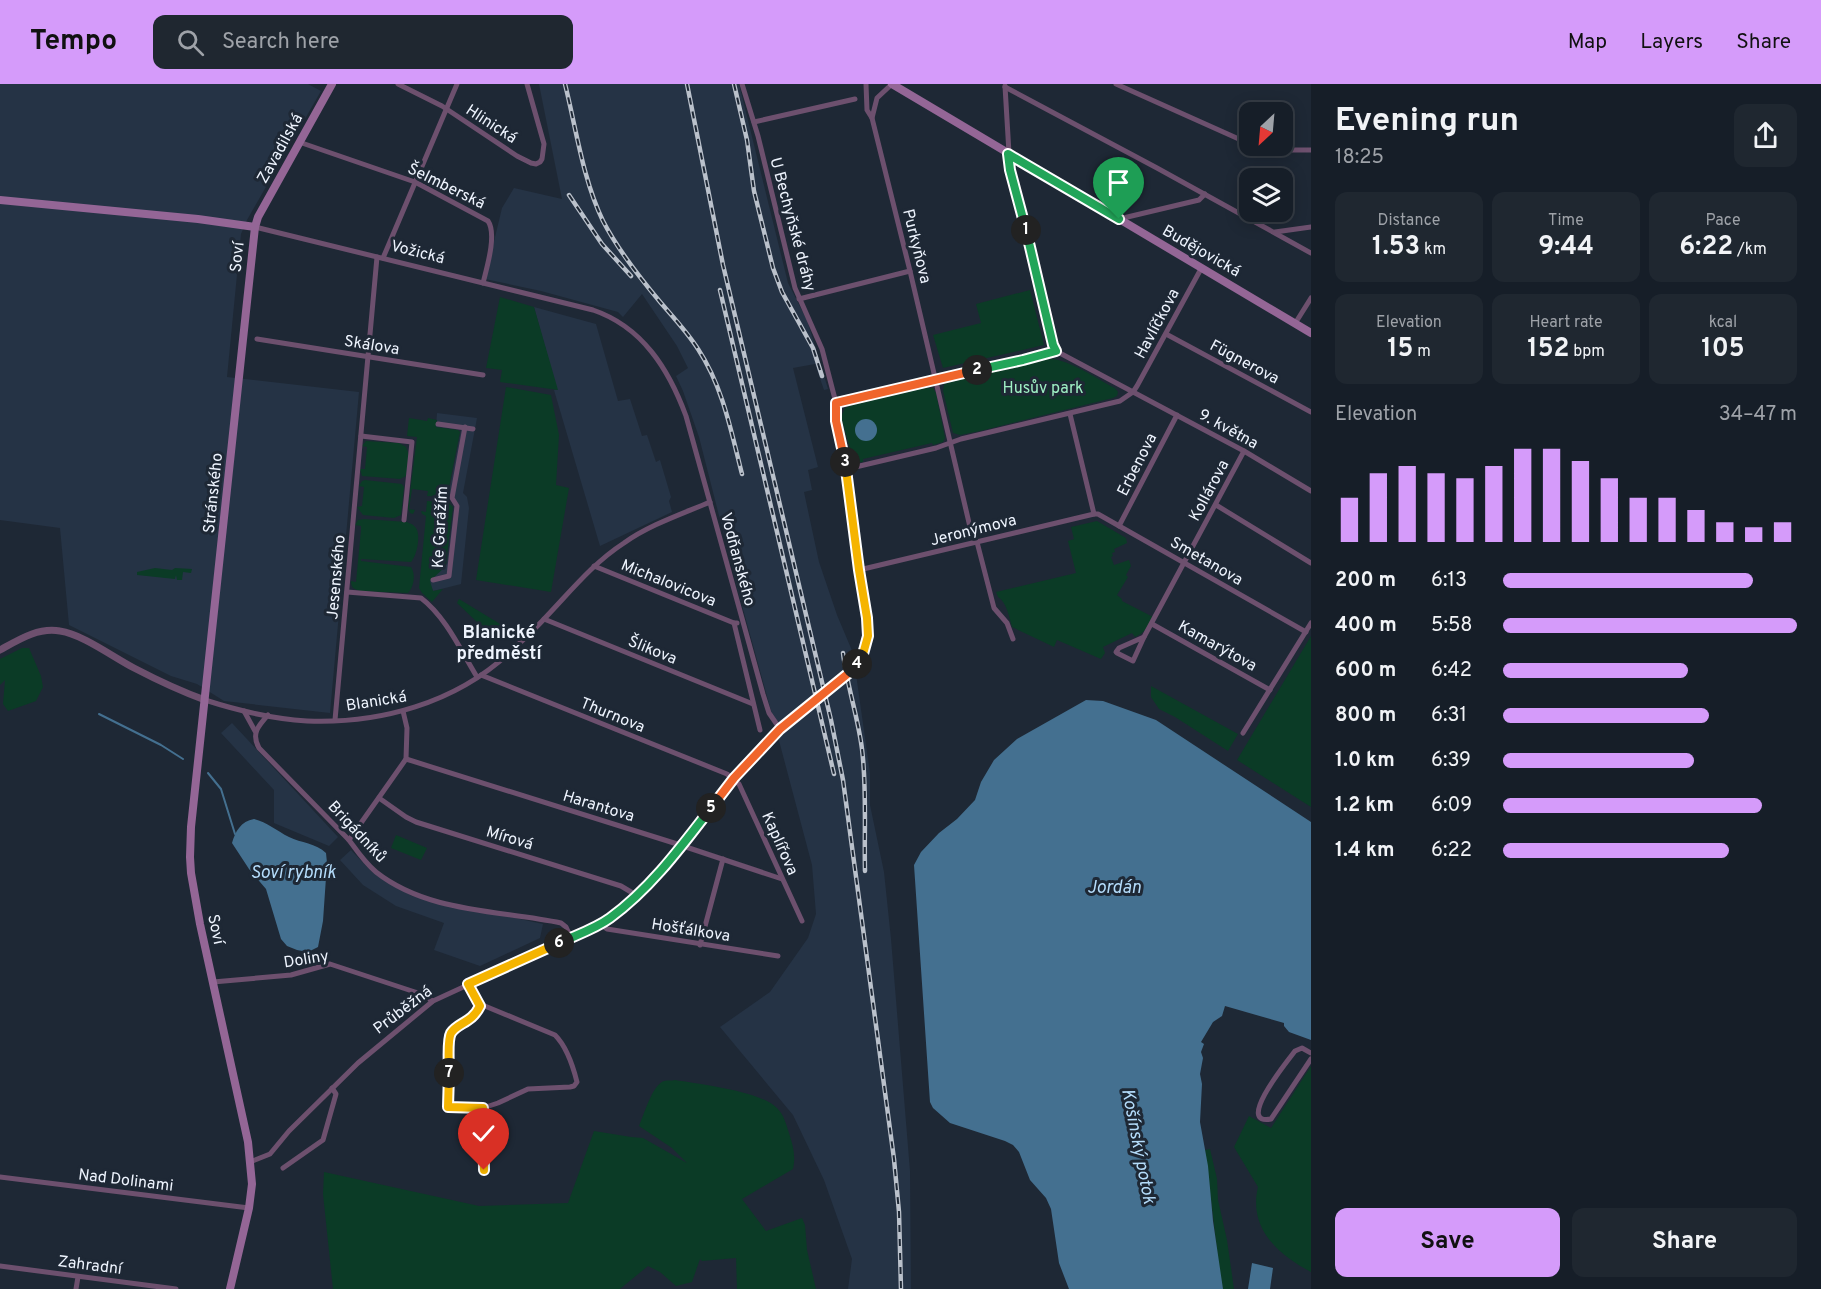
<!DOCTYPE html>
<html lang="en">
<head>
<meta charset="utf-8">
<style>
  :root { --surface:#161e28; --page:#1f2730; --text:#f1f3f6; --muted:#9ea2a8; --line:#353c45; --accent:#d59bfa }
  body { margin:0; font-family:Overpass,sans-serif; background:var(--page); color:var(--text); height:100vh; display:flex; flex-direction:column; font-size:22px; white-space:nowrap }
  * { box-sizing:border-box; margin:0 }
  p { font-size:20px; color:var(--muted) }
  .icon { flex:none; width:33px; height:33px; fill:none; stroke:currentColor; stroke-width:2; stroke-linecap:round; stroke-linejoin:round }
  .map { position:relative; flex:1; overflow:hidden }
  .sheet { display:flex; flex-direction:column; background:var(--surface); width:510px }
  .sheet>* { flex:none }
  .needle { width:39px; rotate:206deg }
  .fabs { position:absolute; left:1239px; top:18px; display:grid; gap:12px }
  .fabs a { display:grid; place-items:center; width:54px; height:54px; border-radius:12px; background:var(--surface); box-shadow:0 3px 15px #0003,0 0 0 2px var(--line); font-size:30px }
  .pin { position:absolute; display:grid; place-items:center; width:51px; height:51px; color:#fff; margin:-62px -26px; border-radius:50% 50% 50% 0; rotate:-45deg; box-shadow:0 0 6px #0007 }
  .pin .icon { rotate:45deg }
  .km { position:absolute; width:30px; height:30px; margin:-15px; border-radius:50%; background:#222; color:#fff; font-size:16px; line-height:30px; text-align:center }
  .round { display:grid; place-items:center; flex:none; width:63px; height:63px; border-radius:12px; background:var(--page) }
  .head { display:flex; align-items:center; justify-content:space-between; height:102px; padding:0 24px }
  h1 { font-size:33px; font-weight:700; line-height:45px }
  .stats { display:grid; grid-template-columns:repeat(3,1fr); gap:9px; height:102px; padding:6px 24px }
  .stats div { display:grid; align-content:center; border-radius:12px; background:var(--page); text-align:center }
  .stats b { font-size:26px; font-weight:700 }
  .stats small { font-size:16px; font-weight:400 }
  .stats p { font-size:16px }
  .chart { height:168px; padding:12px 24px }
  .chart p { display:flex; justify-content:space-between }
  .chart svg { width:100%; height:108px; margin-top:6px; stroke:var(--accent); stroke-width:6 }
  .cta { display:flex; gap:12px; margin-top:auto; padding:12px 24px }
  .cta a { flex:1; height:69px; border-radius:12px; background:var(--accent); color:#111; font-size:24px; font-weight:700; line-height:69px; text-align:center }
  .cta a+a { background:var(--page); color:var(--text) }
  ul { padding:0 24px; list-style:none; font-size:20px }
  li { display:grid; grid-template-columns:96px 72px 1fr; align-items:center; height:45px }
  li i { height:15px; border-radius:8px; background:var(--accent) }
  header { display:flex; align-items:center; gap:36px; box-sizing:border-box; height:84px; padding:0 30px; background:var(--accent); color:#111 }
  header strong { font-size:28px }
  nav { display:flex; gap:33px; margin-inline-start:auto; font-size:21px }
  .search { width:420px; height:54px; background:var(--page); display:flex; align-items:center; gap:15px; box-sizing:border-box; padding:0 21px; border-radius:12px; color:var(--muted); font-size:22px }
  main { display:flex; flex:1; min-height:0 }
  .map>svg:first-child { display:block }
  .built { fill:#253345 }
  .green { fill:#0b3b26 }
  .water { fill:#447090 }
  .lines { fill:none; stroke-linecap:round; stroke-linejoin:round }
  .stream { stroke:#447090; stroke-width:2 }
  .minor { stroke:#6d506e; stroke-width:5 }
  .tertiary { stroke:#6d506e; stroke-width:7 }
  .secondary { stroke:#946696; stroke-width:8 }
  .rail-casing { stroke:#bac1cb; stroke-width:4.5 }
  .rail { stroke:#1e2835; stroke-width:2; stroke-dasharray:7; stroke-linecap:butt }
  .minor-bridge { stroke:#6d506e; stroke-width:5 }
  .split-1-casing { stroke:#fff; stroke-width:12 }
  .split-2-casing { stroke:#fff; stroke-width:12 }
  .split-3-casing { stroke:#fff; stroke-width:12 }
  .split-4-casing { stroke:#fff; stroke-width:12 }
  .split-5-casing { stroke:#fff; stroke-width:12 }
  .split-6-casing { stroke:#fff; stroke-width:12 }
  .split-7-casing { stroke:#fff; stroke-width:12 }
  .split-8-casing { stroke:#fff; stroke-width:12 }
  .split-1 { stroke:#22a559; stroke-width:8 }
  .split-2 { stroke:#22a559; stroke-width:8 }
  .split-3 { stroke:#f0652b; stroke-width:8 }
  .split-4 { stroke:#f5b400; stroke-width:8 }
  .split-5 { stroke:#f0652b; stroke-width:8 }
  .split-6 { stroke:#22a559; stroke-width:8 }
  .split-7 { stroke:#f5b400; stroke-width:8 }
  .split-8 { stroke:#f5b400; stroke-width:8 }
  .labels { text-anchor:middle; stroke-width:6; stroke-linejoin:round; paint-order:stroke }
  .street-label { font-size:16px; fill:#eef4fe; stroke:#1e2835 }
  .park-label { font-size:16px; fill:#9ff0c4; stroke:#1e2835 }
  .neighbourhood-label { font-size:18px; font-weight:bold; fill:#eef4fe; stroke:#1e2835 }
  .water-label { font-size:18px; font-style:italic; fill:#b4dcfb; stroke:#1e2835 }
</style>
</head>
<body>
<header>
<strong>Tempo</strong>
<div class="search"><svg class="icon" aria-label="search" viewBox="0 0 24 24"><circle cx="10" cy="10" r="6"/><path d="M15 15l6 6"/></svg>Search here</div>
<nav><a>Map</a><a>Layers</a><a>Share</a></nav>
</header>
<main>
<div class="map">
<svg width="1311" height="1205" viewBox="0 0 1311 1205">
  <rect width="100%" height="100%" fill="#1e2835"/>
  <g class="built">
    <path d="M0,0H308L321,7L247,136L241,150L227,293L359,308L330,629L224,617L197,600L171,592L69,541L60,444L0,436Z"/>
    <path d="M539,0H739L788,199L807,236L828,305L824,306L815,280L793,284L818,383L808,386L812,406L804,408L819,478L837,531L853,569L870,689V721L884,788L891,855L910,1087L911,1205H848L852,1175L824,1096L793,1031L720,943L770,908L808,854L816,830L812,781L773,634L740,514L699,353L683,307L676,292L688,284L677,262L642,210L623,233L618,228L541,207L485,195L502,124L514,104L562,115Z"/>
    <path d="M534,223L596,240L618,317L630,315L642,352L647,351L656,378L660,376L671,413L669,417L672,428L600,462L554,306H557Z"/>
    <path d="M437,329L477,334L463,409L467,413L469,424L461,500L433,507L429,497L447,480L454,423L449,408L461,346L436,343Z"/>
    <path d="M232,639L338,753L329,762L274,739V706L221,649Z"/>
    <path d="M351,766L371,787L412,812L543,840L540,854L480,882L434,866L444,839L396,822L363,801L340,776Z"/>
  </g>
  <g class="green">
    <path d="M1030,206L1044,261L943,284L933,251L981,239L976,220Z"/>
    <path d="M500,213L534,223L558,306L500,298L502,286L486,284Z"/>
    <path d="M1042,274C1067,273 1093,293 1115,304L1118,308L1117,312L1113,314L980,347L960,351L953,349L943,307L944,300Z"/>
    <path d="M506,303L551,311L559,351L556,401L569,404L551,508L476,496Z"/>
    <path d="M925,304H933L936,309L945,354L943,358L933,361L932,359L863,375V378L854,379L841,333L845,324L852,321Z"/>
    <path d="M409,334L427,337L428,334L437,336L436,343L458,346L460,348L448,408L445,413L427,412L428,407L412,405L409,425L415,426L413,430L410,429L408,424L417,353L407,352Z"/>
    <path d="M366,357L399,359L406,363L409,371L406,392L400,395L362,392L360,385H365L367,363L362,362Z"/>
    <path d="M365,396L402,400L404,403L401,431L394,434L363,431L357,423L362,422L364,403L359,402L362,397Z"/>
    <path d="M427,417L449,419L453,423L446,479L444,484L430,497L433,507L443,505L432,518L422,509L419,504L426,432L422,430L421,427L426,428Z"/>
    <path d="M364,435L407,438C411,440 413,440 416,444C421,451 417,472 411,478L361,475V477L411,483C416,490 414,503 408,509L360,507C354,505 351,504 351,497L356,498L361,446V442L355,441L358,436Z"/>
    <path d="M1097,437L1126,454L1127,459L1114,465L1115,468L1112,469L1113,472L1111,473L1114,481L1129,476L1131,482L1126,491L1128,493L1117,511L1122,515V517L1153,533C1148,542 1145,549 1135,553L1132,549L1103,563L1105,569L1101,575L1057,556L1054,563L1012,543C1009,533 1007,519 998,513L996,508L1076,489L1068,457L1074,455L1071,443Z"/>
    <path d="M155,484L172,486L175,484L192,485L191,489L183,488L182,496H177L176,491L175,495L137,491V488Z"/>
    <path d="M459,515L515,549L509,556L478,539L457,519Z"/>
    <path d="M1311,552V723L1237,676Z"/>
    <path d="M22,564H29L41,592L43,603L36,617L8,627L3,620L5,596L0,601V575Z"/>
    <path d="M1151,602L1238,650L1228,667L1175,633L1159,625L1151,613Z"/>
    <path d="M396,751L427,764L421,776L391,764Z"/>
    <path d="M1311,982V1188C1278,1171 1248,1144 1258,1103L1234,1063L1249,1032L1271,1044Z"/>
    <path d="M675,996C699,1000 760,1007 777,1024C784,1031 786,1040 789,1049C793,1062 796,1072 793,1085L742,1115L766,1147L802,1134L805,1141L807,1166L816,1205H737L736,1174L702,1177L700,1175L692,1198L676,1202L660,1188L648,1182L620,1205H333L323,1110L324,1088L479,1122L568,1119L594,1047L631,1053L643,1054L687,1079L672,1064L639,1042C644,1031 652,1001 664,997C668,996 671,997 675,996Z"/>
    <path d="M1210,1065L1217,1095L1218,1116L1227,1156L1234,1205H1223L1221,1199L1205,1066Z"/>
  </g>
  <g class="water">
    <circle cx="866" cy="346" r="11"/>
    <path d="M1086,616L1103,617L1156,636L1311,738V956L1289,948L1284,942V939L1225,922L1222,932L1213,938L1201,958L1204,960L1201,968L1203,974L1200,990L1202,1000L1200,1038L1208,1082L1213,1137L1223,1205H1069L1059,1179L1051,1125L1046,1114L1030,1096L1019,1068L1013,1061L1005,1057L950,1039L933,1024L930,1018L914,781L921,768L939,749L957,735L975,716L981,698L994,676L1017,655Z"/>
    <path d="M254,735C267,738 277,747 289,753C301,759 316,759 326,769L327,779L323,837L318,863L308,868L297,866L287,862L281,855L266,805L249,785L232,759C235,748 241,737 254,735Z"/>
    <path d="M1252,1179L1273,1184L1270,1205H1248Z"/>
  </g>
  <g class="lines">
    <g class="stream">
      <path d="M99,630L161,661L183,675"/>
      <path d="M208,689L221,705L235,750"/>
    </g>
    <g class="minor">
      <path d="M398,0L442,22L517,72L531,79L536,80L540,78L542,75L544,60L527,0"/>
      <path d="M742,0L758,52L795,204L822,265L836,319V337L847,385L858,482L867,534L868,552L863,570"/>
      <path d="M866,0L867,26L872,34L910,187L970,443L977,458L994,524L1007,539L1013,555"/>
      <path d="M1116,0L1250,60"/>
      <path d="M1005,2L1010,86L1053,261L1056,267"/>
      <path d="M1005,3L1157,84L1311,169"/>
      <path d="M872,34L877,14L892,0"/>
      <path d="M754,38L855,15"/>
      <path d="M299,58L415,98L488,137C497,150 487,183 483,199"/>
      <path d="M1254,62L1268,66H1311"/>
      <path d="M1119,135L1199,116L1205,110"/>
      <path d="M1275,148L1311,143"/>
      <path d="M383,174L457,0"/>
      <path d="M799,215L910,187"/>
      <path d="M1296,238L1311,214"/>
      <path d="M1166,250L1311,328"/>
      <path d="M257,255L483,291"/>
      <path d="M836,319L1024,276L1056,267L1244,367L1311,407"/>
      <path d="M1070,330L1094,430"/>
      <path d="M438,340L473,345"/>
      <path d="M361,352L412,358L404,436"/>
      <path d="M847,385L936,364L961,355L1120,317L1133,308L1137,302L1202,183"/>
      <path d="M1216,421L1311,479"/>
      <path d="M1119,442L1177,331"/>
      <path d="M594,482L734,539"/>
      <path d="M859,486L1094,430H1098L1306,548"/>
      <path d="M433,496L449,492L457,422L452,414L465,343"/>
      <path d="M347,508L421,514C446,533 461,567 477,593"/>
      <path d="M544,535L753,620"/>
      <path d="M737,539H734L760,646"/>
      <path d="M1152,540L1270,606"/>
      <path d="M1144,553L1244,367"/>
      <path d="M1144,553L1133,577L1117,569L1116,568L1119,564Z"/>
      <path d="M481,591L727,690L739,700L802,837"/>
      <path d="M205,616C236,626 275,635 307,637C380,640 455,619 509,569C521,558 534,546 545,534C570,508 593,479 624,459C649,441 682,430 710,418"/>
      <path d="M244,627L255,647"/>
      <path d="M268,631C258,642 251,650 259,664L349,756C357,767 365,779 376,788C428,829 499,826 561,839L566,843L571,854"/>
      <path d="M335,636L377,173"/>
      <path d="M1243,649L1311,539"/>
      <path d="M406,675L674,759L782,795"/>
      <path d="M379,714L406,733L416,738L621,802L636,811"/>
      <path d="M349,756L406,675L407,644L403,627"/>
      <path d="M600,840L607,845L778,872"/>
      <path d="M700,861L723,775"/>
      <path d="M213,898L291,891L330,880L415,908L433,917"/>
      <path d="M468,900L480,922C472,938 459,939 450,951L449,1023L483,1024L484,1086"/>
      <path d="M480,920L555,951C566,962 573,982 577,998L574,1002L570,1003L528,1005L498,1019L483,1024"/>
      <path d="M1311,969L1302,964L1295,967C1289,975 1234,1042 1271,1035L1311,975"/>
      <path d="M250,1078L270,1070L289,1047L358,979L433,917L600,840C651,809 691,749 727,702C743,682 761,663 780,645L769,629L763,610L686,332C669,286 643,243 593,226L255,143"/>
      <path d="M283,1084L323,1056L336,1010L332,1004"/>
      <path d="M0,1093L249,1124"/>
      <path d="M0,1182L176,1205"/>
      <path d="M76,1205L78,1193"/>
    </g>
    <path class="tertiary" d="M0,566C18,556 38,543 60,547C82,550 113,573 134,584C157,596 180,607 205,616"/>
    <g class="secondary">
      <path d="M892,0L1311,249"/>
      <path d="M0,116L198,135L255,143"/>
      <path d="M230,1205L249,1124L252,1100L248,1058L200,840L191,789L190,773L191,743L255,143L258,133L332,0"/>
    </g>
    <defs>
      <g id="rail">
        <path d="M565,0C576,44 583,96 603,137C618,166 640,194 661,219C674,234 688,249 698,265C723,303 731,347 742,390"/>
        <path d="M687,0L723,181L831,636L843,696L894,1075L899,1128L901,1205"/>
        <path d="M734,0L747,56L754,107L773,184L782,208L813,264L822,292"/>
        <path d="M569,111L602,160L631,192"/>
        <path d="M720,206L834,690"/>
        <path d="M843,569C847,602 858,633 862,665C867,706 864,746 865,787"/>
      </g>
    </defs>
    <use href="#rail" class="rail-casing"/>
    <use href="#rail" class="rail"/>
    <path class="minor-bridge" d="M780,645L850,588L863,570"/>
  </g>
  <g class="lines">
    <defs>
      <path id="split-1" d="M1026,146L1010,86L1008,70L1119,135"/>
      <path id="split-2" d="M977,286L1023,276L1056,267L1053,261L1026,146"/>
      <path id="split-3" d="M845,378L836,337V319L977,286"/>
      <path id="split-4" d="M845,378L859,486L867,534L868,552L863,570L857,580"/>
      <path id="split-5" d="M711,724L734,694L780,645L850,588L857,580"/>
      <path id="split-6" d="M559,859C576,851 595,845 610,834C650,805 681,763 711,724"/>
      <path id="split-7" d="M449,989C449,980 447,956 451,949C457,939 472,939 480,922L468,900L559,859"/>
      <path id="split-8" d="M449,989L448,1023L483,1024L484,1086"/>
    </defs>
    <use href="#split-1" class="split-1-casing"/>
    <use href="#split-2" class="split-2-casing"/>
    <use href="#split-3" class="split-3-casing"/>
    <use href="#split-4" class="split-4-casing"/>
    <use href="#split-5" class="split-5-casing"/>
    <use href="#split-6" class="split-6-casing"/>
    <use href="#split-7" class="split-7-casing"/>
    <use href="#split-8" class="split-8-casing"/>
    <use href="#split-1" class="split-1"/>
    <use href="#split-2" class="split-2"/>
    <use href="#split-3" class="split-3"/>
    <use href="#split-4" class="split-4"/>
    <use href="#split-5" class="split-5"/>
    <use href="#split-6" class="split-6"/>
    <use href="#split-7" class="split-7"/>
    <use href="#split-8" class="split-8"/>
  </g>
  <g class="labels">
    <g class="street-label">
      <text transform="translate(492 39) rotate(33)" y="6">Hlinická</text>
      <text transform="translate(279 64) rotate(-61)" y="6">Zavadilská</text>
      <text transform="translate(447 101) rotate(26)" y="6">Šelmberská</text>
      <text transform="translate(794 140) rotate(75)" y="6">U Bechyňské dráhy</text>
      <text transform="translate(918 162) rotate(76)" y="6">Purkyňova</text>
      <text transform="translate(1202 166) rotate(30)" y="6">Budějovická</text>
      <text transform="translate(418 167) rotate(14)" y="6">Vožická</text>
      <text transform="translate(236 173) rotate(-84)" y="6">Soví</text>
      <text transform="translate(1156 239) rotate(-62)" y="6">Havlíčkova</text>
      <text transform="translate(372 260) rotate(9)" y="6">Skálova</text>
      <text transform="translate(1245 277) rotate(28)" y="6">Fügnerova</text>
      <text transform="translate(1229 344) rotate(29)" y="6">9. května</text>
      <text transform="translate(1136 380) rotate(-63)" y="6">Erbenova</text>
      <text transform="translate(1208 406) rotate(-62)" y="6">Kollárova</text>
      <text transform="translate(212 409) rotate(-84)" y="6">Stránského</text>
      <text transform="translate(439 443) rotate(-87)" y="6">Ke Garážím</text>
      <text transform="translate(973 445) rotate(-14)" y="6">Jeronýmova</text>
      <text transform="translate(739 475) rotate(75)" y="6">Vodňanského</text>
      <text transform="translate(1207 476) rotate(30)" y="6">Smetanova</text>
      <text transform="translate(335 493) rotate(-85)" y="6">Jesenského</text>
      <text transform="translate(669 498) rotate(22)" y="6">Michalovicova</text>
      <text transform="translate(1218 561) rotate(29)" y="6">Kamarýtova</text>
      <text transform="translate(653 565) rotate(22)" y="6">Šlikova</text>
      <text transform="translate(376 616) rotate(-9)" y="6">Blanická</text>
      <text transform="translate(613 630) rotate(22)" y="6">Thurnova</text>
      <text transform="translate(599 721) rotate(17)" y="6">Harantova</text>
      <text transform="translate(358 747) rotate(47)" y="6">Brigádníků</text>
      <text transform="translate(510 753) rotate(17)" y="6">Mírová</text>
      <text transform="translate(781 759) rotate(66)" y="6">Kaplířova</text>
      <text transform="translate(217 845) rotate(78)" y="6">Soví</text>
      <text transform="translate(691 845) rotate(9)" y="6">Hošťálkova</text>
      <text transform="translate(306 874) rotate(-9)" y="6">Doliny</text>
      <text transform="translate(402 925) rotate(-37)" y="6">Průběžná</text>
      <text transform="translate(126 1095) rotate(7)" y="6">Nad Dolinami</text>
      <text transform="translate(90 1180) rotate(7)" y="6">Zahradní</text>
    </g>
    <g class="park-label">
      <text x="1043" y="309">Husův park</text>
    </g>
    <g class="neighbourhood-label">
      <text x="499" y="554">Blanické<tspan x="499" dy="21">předměstí</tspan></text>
    </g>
    <g class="water-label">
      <text x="293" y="794">Soví rybník</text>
      <text x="1114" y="809">Jordán</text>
      <text transform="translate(1139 1062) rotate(79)" y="6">Košínský potok</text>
    </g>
  </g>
</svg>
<div class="fabs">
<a><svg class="needle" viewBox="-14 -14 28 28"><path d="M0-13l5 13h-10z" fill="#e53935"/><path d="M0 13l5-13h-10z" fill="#9ea2a8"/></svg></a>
<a><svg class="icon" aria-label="layers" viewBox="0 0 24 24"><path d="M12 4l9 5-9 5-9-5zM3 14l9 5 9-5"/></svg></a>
</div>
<div class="pin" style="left:1119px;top:135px;background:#1e9e55"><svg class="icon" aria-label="arrive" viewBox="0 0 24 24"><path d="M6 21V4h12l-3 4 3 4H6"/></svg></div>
<div class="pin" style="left:484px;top:1086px;background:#d93025"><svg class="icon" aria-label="check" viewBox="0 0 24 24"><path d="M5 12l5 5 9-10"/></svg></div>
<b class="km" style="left:1026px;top:146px">1</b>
<b class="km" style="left:977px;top:286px">2</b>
<b class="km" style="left:845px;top:378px">3</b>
<b class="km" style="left:857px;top:580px">4</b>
<b class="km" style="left:711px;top:724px">5</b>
<b class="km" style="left:559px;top:859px">6</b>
<b class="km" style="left:449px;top:989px">7</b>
</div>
<section class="sheet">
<div class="head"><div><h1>Evening run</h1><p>18:25</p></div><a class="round"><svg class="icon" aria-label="share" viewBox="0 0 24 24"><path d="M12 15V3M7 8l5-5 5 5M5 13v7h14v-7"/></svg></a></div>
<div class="stats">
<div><p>Distance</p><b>1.53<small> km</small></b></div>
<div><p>Time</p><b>9:44</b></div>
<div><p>Pace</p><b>6:22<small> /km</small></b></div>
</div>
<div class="stats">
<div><p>Elevation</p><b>15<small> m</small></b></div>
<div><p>Heart rate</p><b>152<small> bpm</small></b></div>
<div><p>kcal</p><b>105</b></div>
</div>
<div class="chart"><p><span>Elevation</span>34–47 m</p>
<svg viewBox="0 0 160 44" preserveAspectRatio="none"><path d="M5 44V26M15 44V16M25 44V13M35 44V16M45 44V18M55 44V13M65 44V6M75 44V6M85 44V11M95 44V18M105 44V26M115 44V26M125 44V31M135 44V36M145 44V38M155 44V36"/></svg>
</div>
<ul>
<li><b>200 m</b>6:13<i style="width:85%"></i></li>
<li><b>400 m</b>5:58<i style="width:100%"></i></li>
<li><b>600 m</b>6:42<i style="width:63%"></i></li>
<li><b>800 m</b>6:31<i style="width:70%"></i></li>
<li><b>1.0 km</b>6:39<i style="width:65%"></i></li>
<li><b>1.2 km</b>6:09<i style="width:88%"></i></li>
<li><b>1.4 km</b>6:22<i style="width:77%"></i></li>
</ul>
<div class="cta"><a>Save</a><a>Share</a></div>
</section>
</main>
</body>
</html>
